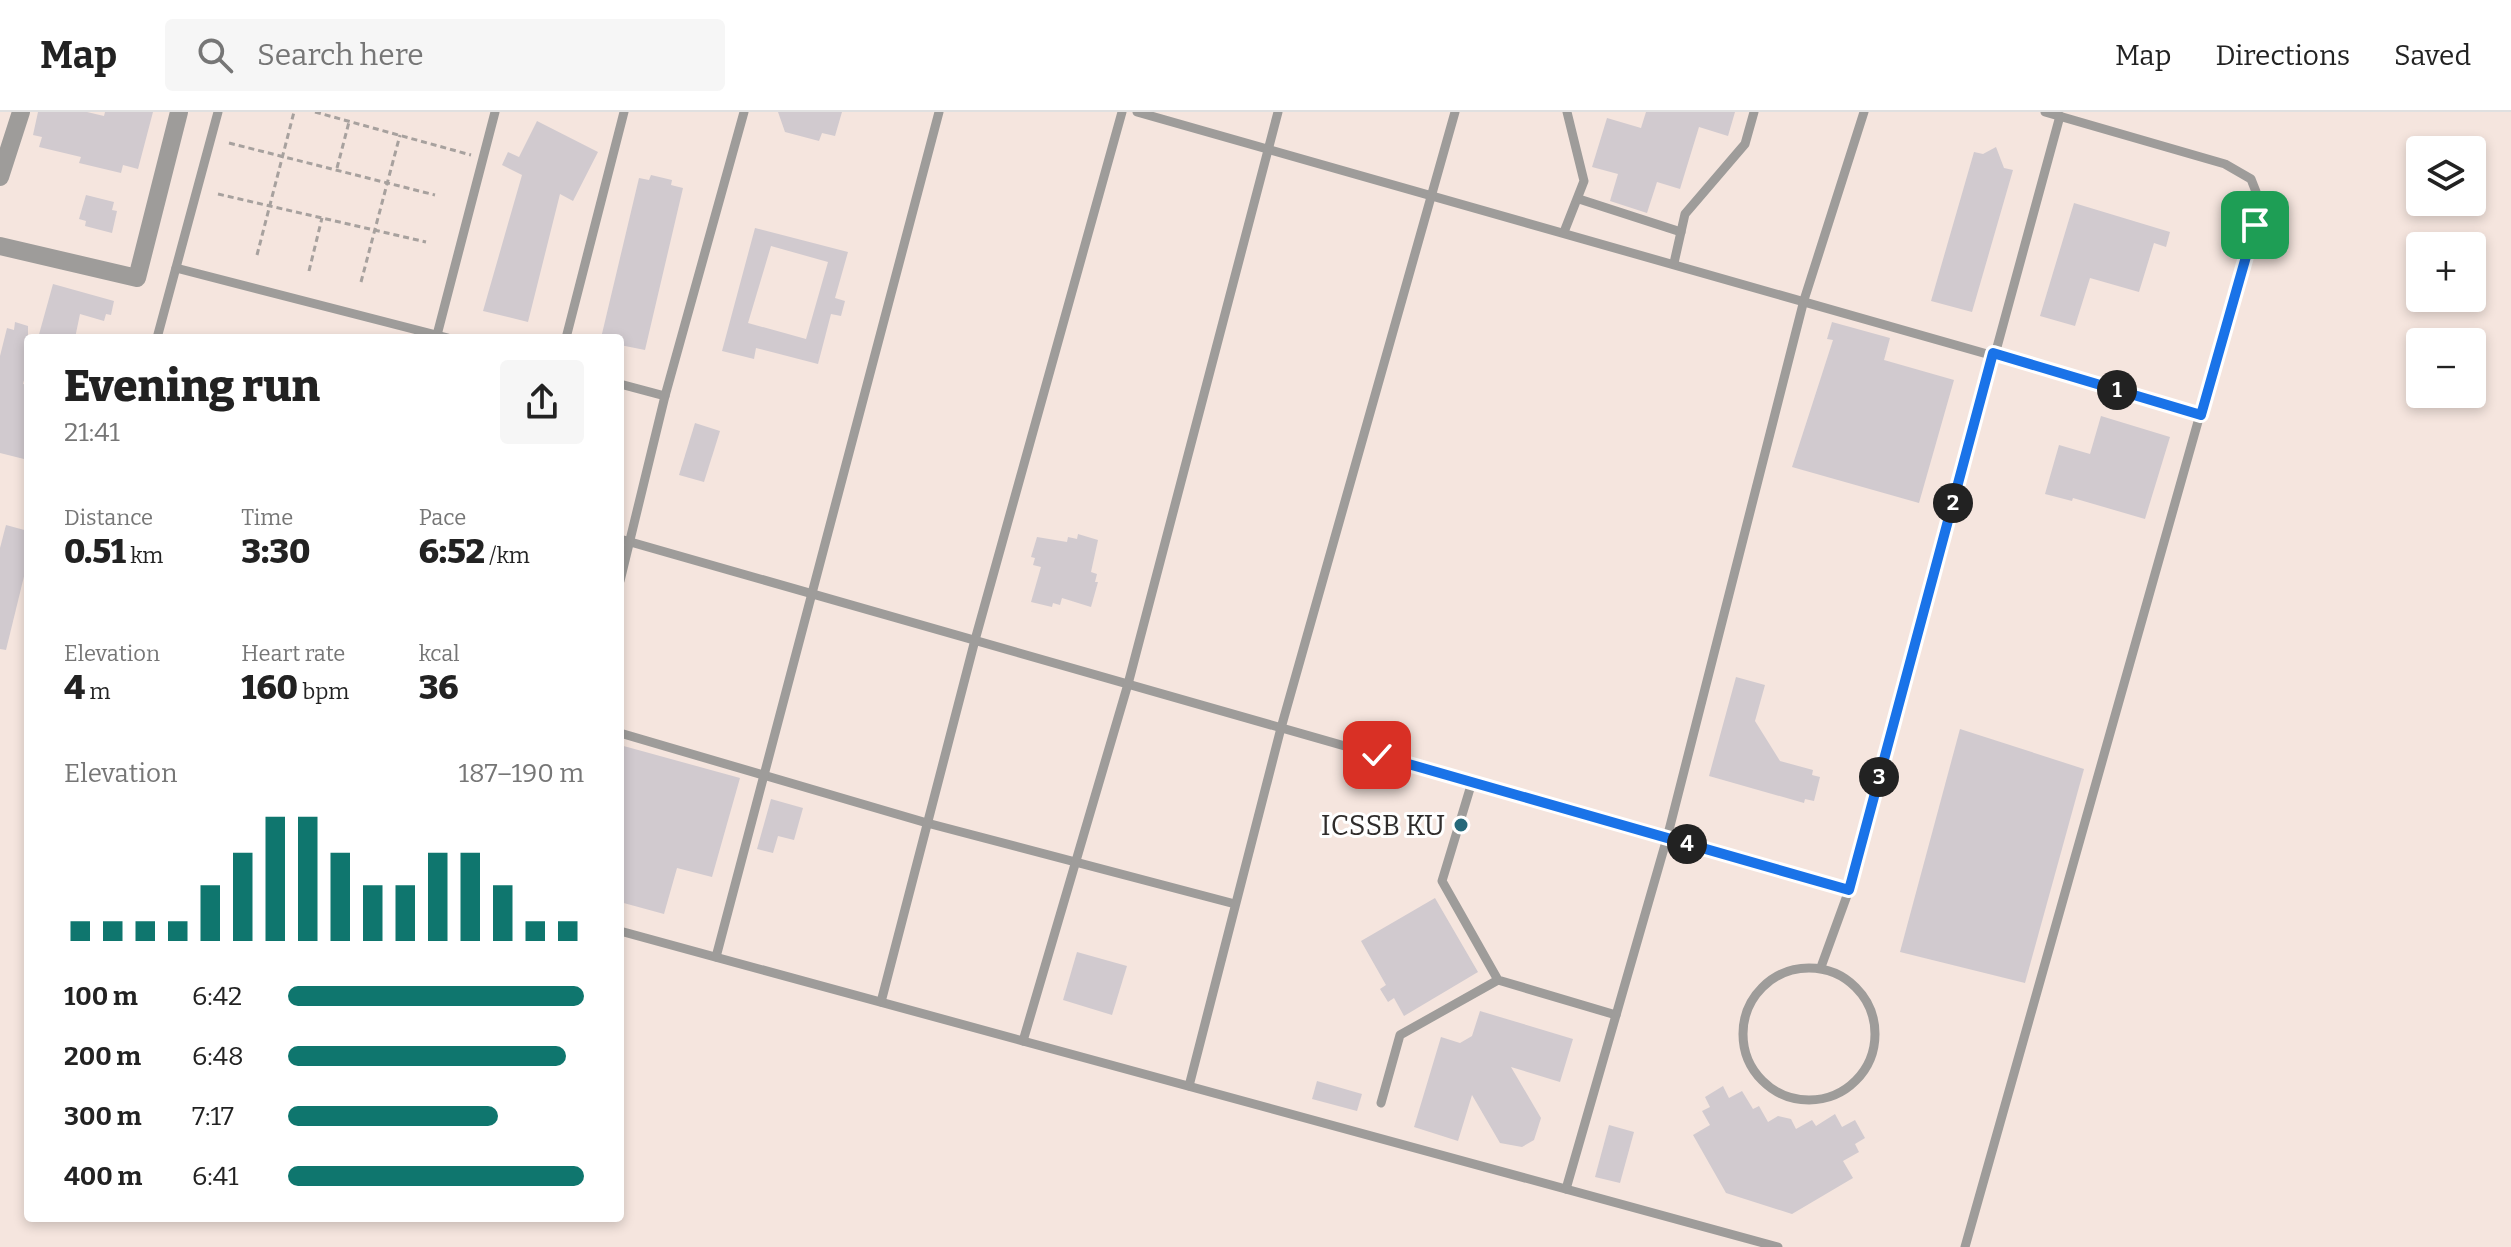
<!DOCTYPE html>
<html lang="en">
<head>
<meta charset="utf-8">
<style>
  :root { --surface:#fff; --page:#f6f6f6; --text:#222; --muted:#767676; --line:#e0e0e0; --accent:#0f766e }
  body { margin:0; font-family:Bitter,serif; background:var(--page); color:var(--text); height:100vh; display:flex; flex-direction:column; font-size:30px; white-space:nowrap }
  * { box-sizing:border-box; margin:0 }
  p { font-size:26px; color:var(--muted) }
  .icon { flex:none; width:44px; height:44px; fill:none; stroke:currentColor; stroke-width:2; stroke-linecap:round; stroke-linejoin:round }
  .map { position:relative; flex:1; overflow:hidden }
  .details { position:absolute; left:24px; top:222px; width:600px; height:888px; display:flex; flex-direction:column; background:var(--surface); border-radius:8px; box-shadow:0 4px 12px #0003 }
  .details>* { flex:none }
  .buttons { position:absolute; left:2406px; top:24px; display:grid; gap:16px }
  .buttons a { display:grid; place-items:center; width:80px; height:80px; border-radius:8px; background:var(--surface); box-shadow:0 4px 12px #0003; font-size:40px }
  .pin { position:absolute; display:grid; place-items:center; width:68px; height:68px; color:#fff; margin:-34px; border-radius:16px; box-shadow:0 4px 12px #0006 }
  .km { position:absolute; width:40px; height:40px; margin:-20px; border-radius:50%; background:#222; color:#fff; font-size:22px; line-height:40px; text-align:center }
  .round { display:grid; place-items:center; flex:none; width:84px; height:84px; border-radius:8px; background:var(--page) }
  .summary { display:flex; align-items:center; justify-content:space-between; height:136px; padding:0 40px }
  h1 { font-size:44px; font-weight:800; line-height:60px }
  .stats { display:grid; grid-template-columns:repeat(3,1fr); gap:12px; height:136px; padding:8px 40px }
  .stats div { display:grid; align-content:center }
  .stats b { font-size:34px; font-weight:800 }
  .stats small { font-size:22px; font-weight:400 }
  .stats p { font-size:22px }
  .chart { height:224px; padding:16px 40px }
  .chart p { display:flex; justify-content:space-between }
  .chart svg { width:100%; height:144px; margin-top:8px; stroke:var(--accent); stroke-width:6 }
  ul { padding:0 40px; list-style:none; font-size:26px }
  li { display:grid; grid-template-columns:128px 96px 1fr; align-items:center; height:60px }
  li i { height:20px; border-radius:10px; background:var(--accent) }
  header { display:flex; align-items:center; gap:48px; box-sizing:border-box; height:112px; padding:0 40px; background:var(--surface); border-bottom:2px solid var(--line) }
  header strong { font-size:38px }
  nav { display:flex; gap:44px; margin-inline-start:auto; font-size:28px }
  .search { width:560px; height:72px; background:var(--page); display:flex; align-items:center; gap:20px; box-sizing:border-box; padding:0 28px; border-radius:8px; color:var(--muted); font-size:30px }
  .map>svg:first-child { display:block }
  .built { fill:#f5e5de; fill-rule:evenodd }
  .building { fill:#d1cacf; fill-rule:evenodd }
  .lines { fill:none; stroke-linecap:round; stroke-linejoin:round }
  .path { stroke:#a7a19e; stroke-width:3; stroke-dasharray:6 4; stroke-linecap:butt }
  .service { stroke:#9e9c9a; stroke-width:9 }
  .minor { stroke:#9e9c9a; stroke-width:18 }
  .route-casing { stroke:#fff; stroke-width:16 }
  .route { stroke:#1a73e8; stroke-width:10 }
  .poi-dot { fill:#25697b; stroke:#fff; stroke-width:3 }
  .labels { text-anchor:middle; stroke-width:6; stroke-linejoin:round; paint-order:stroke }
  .poi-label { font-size:28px; fill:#2f2c2b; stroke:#fff; text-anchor:end }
</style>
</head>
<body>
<header>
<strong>Map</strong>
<div class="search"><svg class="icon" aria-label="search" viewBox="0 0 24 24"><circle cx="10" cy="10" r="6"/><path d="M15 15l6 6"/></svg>Search here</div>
<nav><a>Map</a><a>Directions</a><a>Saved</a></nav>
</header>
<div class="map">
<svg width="2511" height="1135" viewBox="0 0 2511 1135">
  <rect width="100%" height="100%" fill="#fdf5f1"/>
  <path class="built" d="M0,0H2511V1135H0ZM2420,38H2472V90H2420ZM2420,134H2472V186H2420ZM28,226H620V1106H28ZM2420,230H2472V282H2420Z"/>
  <g class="building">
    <path d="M38,0H87L104,4L105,0H153L138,57L123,53L121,61L79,51L81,45L39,35L42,25L33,23Z"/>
    <path d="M778,0H842L835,24L822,21L819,29L785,20Z"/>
    <path d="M1646,0H1735L1728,24L1699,15L1680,77L1657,70L1647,101L1610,89L1618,62L1592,55L1607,6L1641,16Z"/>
    <path d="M537,9L598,40L573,89L560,82L528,210L483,199L522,63L502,53L508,40L519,45Z"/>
    <path d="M1996,35L2004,56L2013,58L1972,200L1931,189L1974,40L1983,42Z"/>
    <path d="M651,63L672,68L671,73L683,76L645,238L620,233V226H601L639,66L649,68Z"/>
    <path d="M86,83L114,90L112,98L117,99L112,121L85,114L86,109L79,107Z"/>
    <path d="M2074,91L2170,120L2166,135L2154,131L2139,180L2090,166L2075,214L2040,204Z"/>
    <path d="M755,116L848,140L835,186L845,189L841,204L831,202L818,252L756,236L754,247L722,239ZM771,134L828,150L806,227L748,211Z"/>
    <path d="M53,172L114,189L111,203L106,202L104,209L80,202L75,226H38Z"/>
    <path d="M15,210L28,214V253L23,272L28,273V348L0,341V244L7,216L14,218Z"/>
    <path d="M1832,210L1890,226L1884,248L1954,268L1919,391L1792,355L1833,228L1827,227Z"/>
    <path d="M2101,304L2170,325L2145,407L2073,386L2072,389L2045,382L2059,333L2090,342Z"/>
    <path d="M695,311L720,319L704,370L679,363Z"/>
    <path d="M6,413L28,419V448L6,538L0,537V436Z"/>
    <path d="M1078,422L1098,428L1091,460L1097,462L1095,470H1098L1091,495L1062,486L1060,493L1053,491L1052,495L1031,490L1041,455L1033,453L1035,446L1031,445L1037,425L1067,430L1068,425L1077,427Z"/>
    <path d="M1736,565L1765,573L1755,609L1780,649L1813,658L1812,663L1820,665L1814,689L1805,687L1804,691L1709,664Z"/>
    <path d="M1960,617L2084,657L2025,871L1900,840Z"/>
    <path d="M620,633L740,666L712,765L677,756L664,802L620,790Z"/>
    <path d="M771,687L803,696L794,728L778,724L773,741L757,737Z"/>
    <path d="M1435,786L1478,860L1404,904L1394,886L1388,890L1380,877L1386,873L1361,829Z"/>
    <path d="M1077,840L1127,854L1112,903L1063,888Z"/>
    <path d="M1480,899L1573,927L1560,970L1511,955L1541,1006L1534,1028L1522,1035L1500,1031L1472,983L1458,1029L1414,1015L1441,925L1460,931L1472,924Z"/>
    <path d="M1317,969L1362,982L1357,999L1312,987Z"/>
    <path d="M1723,974L1729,986L1742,979L1753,997L1759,994L1768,1010L1778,1004L1791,1007L1796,1017L1812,1008L1816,1014L1835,1002L1842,1015L1855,1008L1865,1026L1855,1032L1859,1040L1843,1049L1853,1066L1792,1102L1726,1081L1693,1023L1710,1013L1702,999L1710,995L1705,985Z"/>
    <path d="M1609,1013L1634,1020L1620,1071L1595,1065Z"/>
  </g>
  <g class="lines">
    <g class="path">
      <path d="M315,0L471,43"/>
      <path d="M229,31L435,83"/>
      <path d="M337,56L349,10"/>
      <path d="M218,82L426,130"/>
      <path d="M257,143L294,0"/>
      <path d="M309,159L322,106"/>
      <path d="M361,170L400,23"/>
    </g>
    <g class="service">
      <path d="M1137,0L2201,303"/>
      <path d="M1579,87L1681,120"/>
      <path d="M1564,120L1584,69L1567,0"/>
      <path d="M1674,151L1685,102L1745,32L1754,0"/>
      <path d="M176,156L448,226"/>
      <path d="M437,223L495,0"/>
      <path d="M157,226L218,0"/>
      <path d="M566,226L624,0"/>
      <path d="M620,272L665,284"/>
      <path d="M620,427L1849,778"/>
      <path d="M620,469L665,284L744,0"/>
      <path d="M620,621L927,711L1235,792"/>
      <path d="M1472,670L1442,769L1498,868L1616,903"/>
      <path d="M620,819L1778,1135"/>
      <path d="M716,845L939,0"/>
      <path d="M1821,855L1849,778L2060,4"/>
      <circle cx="1809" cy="922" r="66"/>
      <path d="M881,890L975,528L1122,0"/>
      <path d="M1023,929L1128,572L1278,0"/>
      <path d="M1189,974L1281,616L1455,0"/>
      <path d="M1381,991L1400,923L1498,868"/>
      <path d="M1566,1077L1667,726L1804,188L1864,0"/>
      <path d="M1965,1135L2260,90L2251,67L2225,52L2045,0"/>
    </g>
    <g class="minor">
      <path d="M0,65L21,0"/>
      <path d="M0,134L137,166L179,0"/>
    </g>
  </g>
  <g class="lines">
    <defs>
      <path id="route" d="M1377,643L1849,778L1993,241L2201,303L2255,113"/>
    </defs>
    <use href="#route" class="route-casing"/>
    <use href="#route" class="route"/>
  </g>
  <circle class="poi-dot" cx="1461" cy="713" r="8"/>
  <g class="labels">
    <g class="poi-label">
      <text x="1445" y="723">ICSSB KU</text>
    </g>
  </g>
</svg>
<div class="buttons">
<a><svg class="icon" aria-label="layers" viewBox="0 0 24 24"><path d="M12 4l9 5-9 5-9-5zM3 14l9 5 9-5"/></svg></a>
<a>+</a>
<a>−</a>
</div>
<div class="pin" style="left:2255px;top:113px;background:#1e9e55"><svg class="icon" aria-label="arrive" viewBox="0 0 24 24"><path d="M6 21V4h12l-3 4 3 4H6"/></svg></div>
<div class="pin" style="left:1377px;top:643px;background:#d93025"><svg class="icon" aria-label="check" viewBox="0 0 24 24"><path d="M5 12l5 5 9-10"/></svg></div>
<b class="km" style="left:2117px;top:278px">1</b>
<b class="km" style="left:1953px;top:391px">2</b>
<b class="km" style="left:1879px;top:665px">3</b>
<b class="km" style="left:1687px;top:732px">4</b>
<section class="details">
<div class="summary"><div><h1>Evening run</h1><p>21:41</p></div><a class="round"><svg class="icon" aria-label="share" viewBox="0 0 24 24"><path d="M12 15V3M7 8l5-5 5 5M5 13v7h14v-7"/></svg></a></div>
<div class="stats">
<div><p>Distance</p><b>0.51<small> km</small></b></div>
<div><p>Time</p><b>3:30</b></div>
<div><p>Pace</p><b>6:52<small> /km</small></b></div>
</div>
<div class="stats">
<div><p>Elevation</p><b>4<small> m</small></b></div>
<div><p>Heart rate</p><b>160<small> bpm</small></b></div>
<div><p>kcal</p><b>36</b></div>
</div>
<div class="chart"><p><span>Elevation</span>187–190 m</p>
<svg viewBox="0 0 160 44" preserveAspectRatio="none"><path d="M5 44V38M15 44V38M25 44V38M35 44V38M45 44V27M55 44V17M65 44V6M75 44V6M85 44V17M95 44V27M105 44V27M115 44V17M125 44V17M135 44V27M145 44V38M155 44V38"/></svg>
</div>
<ul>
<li><b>100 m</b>6:42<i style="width:100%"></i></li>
<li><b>200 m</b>6:48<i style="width:94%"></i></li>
<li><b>300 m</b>7:17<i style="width:71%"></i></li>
<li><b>400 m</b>6:41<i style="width:100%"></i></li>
</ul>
</section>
</div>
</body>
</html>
